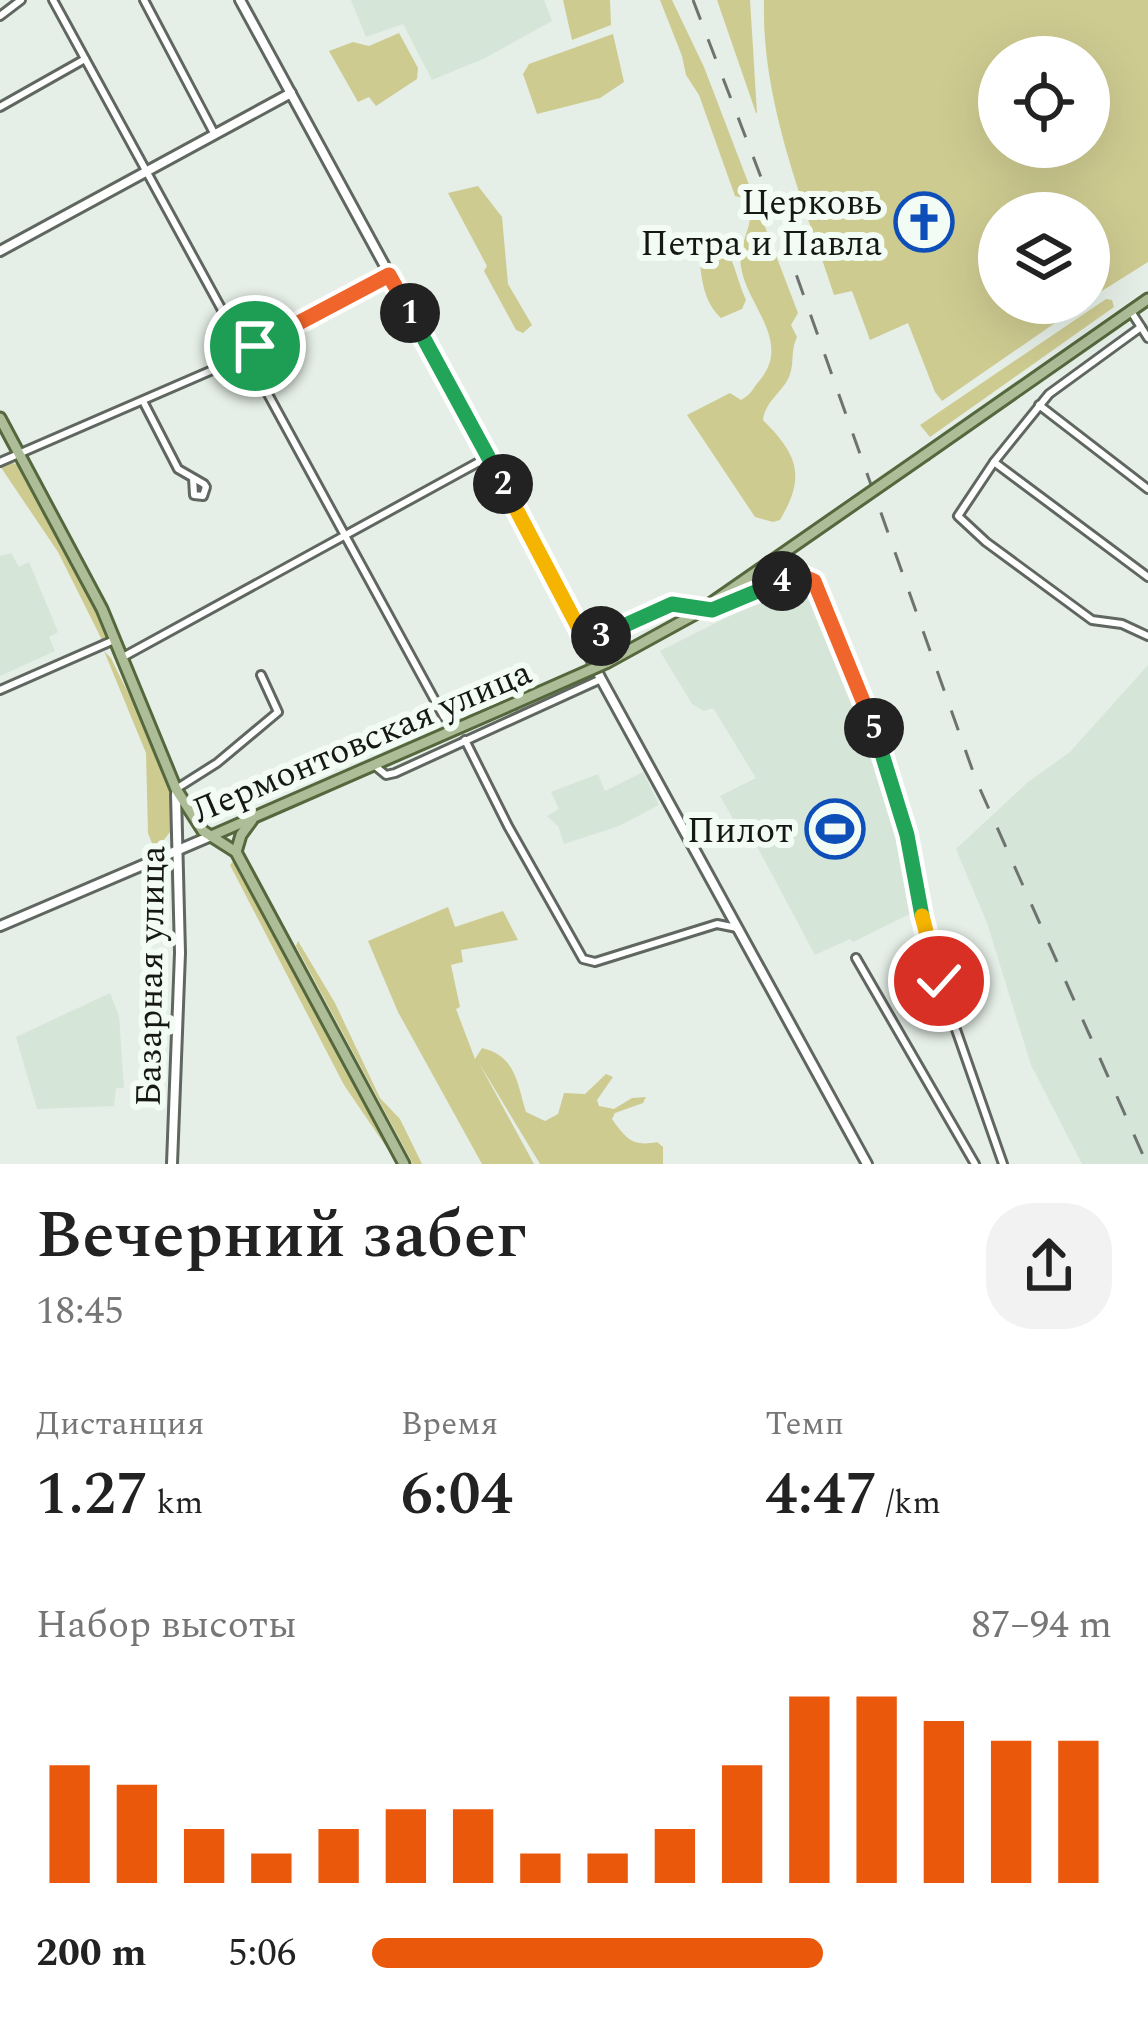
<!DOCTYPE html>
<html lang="ru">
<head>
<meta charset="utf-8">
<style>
  :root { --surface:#fff; --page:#f2f2f2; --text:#222; --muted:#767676; --accent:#ea580c }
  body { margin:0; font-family:Spectral,serif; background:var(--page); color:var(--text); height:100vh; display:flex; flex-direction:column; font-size:45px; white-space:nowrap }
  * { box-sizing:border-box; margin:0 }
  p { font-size:39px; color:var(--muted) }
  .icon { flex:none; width:66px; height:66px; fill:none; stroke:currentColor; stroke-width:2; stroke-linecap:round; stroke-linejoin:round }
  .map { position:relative; height:1164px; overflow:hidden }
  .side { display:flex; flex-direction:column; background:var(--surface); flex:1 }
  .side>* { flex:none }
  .controls { position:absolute; left:978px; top:36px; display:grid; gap:24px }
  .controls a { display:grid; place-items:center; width:132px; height:132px; border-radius:50%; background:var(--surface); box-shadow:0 12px 48px #0002; font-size:60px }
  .pin { position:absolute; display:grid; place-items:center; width:102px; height:102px; color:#fff; margin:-51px; border:6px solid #fff; border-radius:50%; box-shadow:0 3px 12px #0007 }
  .km { position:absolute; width:60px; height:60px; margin:-30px; border-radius:50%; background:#222; color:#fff; font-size:33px; line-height:60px; text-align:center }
  .round { display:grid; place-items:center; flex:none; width:126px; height:126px; border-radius:48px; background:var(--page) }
  .overview { display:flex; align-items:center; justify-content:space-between; height:204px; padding:0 36px }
  h1 { font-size:66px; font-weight:600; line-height:90px }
  .figures { display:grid; grid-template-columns:repeat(3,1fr); gap:18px; height:204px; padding:12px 36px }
  .figures div { display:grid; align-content:center }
  .figures b { font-size:60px; font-weight:600 }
  .figures small { font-size:33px; font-weight:400 }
  .figures p { font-size:33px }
  .chart { height:336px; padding:24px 36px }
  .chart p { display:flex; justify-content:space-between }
  .chart svg { width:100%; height:216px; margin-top:12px; stroke:var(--accent); stroke-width:6 }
  ul { padding:0 36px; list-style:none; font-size:39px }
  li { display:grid; grid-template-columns:192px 144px 1fr; align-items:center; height:90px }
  li i { height:30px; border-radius:15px; background:var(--accent) }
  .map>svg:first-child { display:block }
  .built { fill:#d5e5d7 }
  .green { fill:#cecb91; fill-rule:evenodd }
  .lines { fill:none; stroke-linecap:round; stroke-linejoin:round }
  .minor-casing { stroke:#5f6760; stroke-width:12 }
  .tertiary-casing { stroke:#5f6760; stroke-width:14 }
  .secondary-casing { stroke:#5f6760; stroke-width:14 }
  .primary-casing { stroke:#55673d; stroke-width:15 }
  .minor { stroke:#fff; stroke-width:6 }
  .tertiary { stroke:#fff; stroke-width:8 }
  .secondary { stroke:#fff; stroke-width:8 }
  .primary { stroke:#adbd98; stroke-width:9 }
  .rail { stroke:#6d736e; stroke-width:3; stroke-dasharray:21 21; stroke-linecap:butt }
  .primary-bridge-casing { stroke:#55673d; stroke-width:15; stroke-linecap:butt }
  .primary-bridge { stroke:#adbd98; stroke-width:9 }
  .split-1-casing { stroke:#fff; stroke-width:24 }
  .split-2-casing { stroke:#fff; stroke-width:24 }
  .split-3-casing { stroke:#fff; stroke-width:24 }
  .split-4-casing { stroke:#fff; stroke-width:24 }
  .split-5-casing { stroke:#fff; stroke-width:24 }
  .split-6-casing { stroke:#fff; stroke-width:24 }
  .split-7-casing { stroke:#fff; stroke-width:24 }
  .split-1 { stroke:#f0652b; stroke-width:15 }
  .split-2 { stroke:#22a559; stroke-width:15 }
  .split-3 { stroke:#f5b400; stroke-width:15 }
  .split-4 { stroke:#22a559; stroke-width:15 }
  .split-5 { stroke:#f0652b; stroke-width:15 }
  .split-6 { stroke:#22a559; stroke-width:15 }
  .split-7 { stroke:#f5b400; stroke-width:15 }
  .labels { text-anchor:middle; stroke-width:12; stroke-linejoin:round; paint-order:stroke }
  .poi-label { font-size:36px; fill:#151815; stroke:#f3fcf4; text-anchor:end }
  .street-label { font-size:36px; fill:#151815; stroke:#f3fcf4 }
</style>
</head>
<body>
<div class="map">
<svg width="1148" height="1164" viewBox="0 0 1148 1164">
  <rect width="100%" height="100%" fill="#e5efe7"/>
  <g class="built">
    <path d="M351,0H544L552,21L485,58L432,80L403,24L366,37Z"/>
    <path d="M11,553L19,567L29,562L58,632L49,637L55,651L0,676V556Z"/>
    <path d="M801,580L808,584L828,628L869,737L906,856L918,910L853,942L850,939L815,955L751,835L741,833L720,796L756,778L713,708L704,711L692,704L660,651Z"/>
    <path d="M1148,665V1164H1082L1031,1065L987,923L956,849L1028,782L1070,752Z"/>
    <path d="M643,772L659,805L619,826L564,844L558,826L547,816L559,809L551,792L598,774L605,791Z"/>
    <path d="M110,993L119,1016L124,1088H116L114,1106L37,1109L16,1037Z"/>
  </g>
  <g class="green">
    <path d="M563,0H610L611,25L572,40Z"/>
    <path d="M660,0H672L704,67L798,313L791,325L797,337C790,351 795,363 789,377C781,394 766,400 763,420C798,455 806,476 780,520L773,522L755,517L687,415L730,393L741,400C752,394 752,389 760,380C792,341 747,306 741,267C736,240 762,220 743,198L735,196L699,95L686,75L682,56Z"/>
    <path d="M717,0H750L757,113H756Z"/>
    <path d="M764,0H1148V262L1089,299V213H999V303H1084L942,401L935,392L908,323L870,340L852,291L834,295C803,201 761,101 764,0ZM999,57H1089V147H999Z"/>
    <path d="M399,33L418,68L417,79L376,106L369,97L358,102L329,51L353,42L369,46Z"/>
    <path d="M613,34L624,82L600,98L537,114L523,74L529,64Z"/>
    <path d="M478,186L502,217L508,284L532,325L523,333L516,330L484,271L487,266L448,193Z"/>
    <path d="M711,232C733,248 735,276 746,300L742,309L721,318C701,300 700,269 699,242Z"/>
    <path d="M1106,299L1112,300L1114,307L930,437L920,425Z"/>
    <path d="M13,463L21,466L102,618L108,632L103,642L58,552L0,466Z"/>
    <path d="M104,651L111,658C136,712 172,767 174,827L155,851L148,833L146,753Z"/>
    <path d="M235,859L391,1145L387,1148L344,1085L230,865Z"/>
    <path d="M448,907L455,927L503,911L518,940L461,950L463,962L451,965L460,1007L456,1009L475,1059L482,1048C516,1056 517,1083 526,1112L545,1121L558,1114L564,1093L585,1094L606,1074L613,1077L597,1100L599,1106L614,1109L632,1098L646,1097L643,1103L615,1113L612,1119C626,1139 633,1147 657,1142L663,1147V1164H540L479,1063L534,1164H482L398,1012L368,941Z"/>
    <path d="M298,941L335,1003L380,1098L400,1119L422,1164H413L296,946Z"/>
  </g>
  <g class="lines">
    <defs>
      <g id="minor">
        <path d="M53,0L444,717"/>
        <path d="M144,0L214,133"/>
        <path d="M0,16L21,0"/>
        <path d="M0,107L85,59"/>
        <path d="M1130,310L1141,327L1049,394L994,462L958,516L986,542L1092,620L1122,624L1148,636"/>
        <path d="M1141,327L1148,338"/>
        <path d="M144,403L178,469L204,484L206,487L203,496L194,495L193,478"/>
        <path d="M1039,405L1148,489"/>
        <path d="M0,462L217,368L390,275"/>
        <path d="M994,462L1148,577"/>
        <path d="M586,642L672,604L720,608L798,574L815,581L871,720L907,834L939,981L1003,1164"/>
        <path d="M123,657L488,457"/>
        <path d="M0,690L114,640"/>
        <path d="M465,740L508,826L583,959L595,962L717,924L737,928"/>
        <path d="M374,765L386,775L395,773L601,679"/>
        <path d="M176,789L217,763L278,712L261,675"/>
        <path d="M856,958L975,1164"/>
      </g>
      <g id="tertiary">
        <path d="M240,0L510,496L601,679L867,1164"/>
        <path d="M0,251L291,93"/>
      </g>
      <g id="secondary">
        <path d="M0,926L211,836"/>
        <path d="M172,1164L180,953L176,794"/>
      </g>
      <g id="primary">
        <path d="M0,418L102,609L176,789L203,831L236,852L404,1164"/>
        <path d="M926,454L1148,299"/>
        <path d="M211,836L513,704"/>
        <path d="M236,852L241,835L252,820"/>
      </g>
    </defs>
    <use href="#minor" class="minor-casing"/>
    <use href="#tertiary" class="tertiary-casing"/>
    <use href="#secondary" class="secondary-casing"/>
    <use href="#primary" class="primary-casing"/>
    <use href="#minor" class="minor"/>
    <use href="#tertiary" class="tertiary"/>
    <use href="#secondary" class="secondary"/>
    <use href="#primary" class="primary"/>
    <path class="rail" d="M693,0L769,198L976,780L1147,1164"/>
    <defs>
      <path id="primary-bridge" d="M513,704L606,663L697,613L926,454"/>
    </defs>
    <use href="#primary-bridge" class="primary-bridge-casing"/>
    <use href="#primary-bridge" class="primary-bridge"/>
  </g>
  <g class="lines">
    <defs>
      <path id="split-1" d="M255,346L389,275L410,313"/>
      <path id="split-2" d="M410,313L503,484"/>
      <path id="split-3" d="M503,484L586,642L601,636"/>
      <path id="split-4" d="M601,636L672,604L712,610L782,581"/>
      <path id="split-5" d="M782,581L798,574L814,581L874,728"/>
      <path id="split-6" d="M874,728L907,835L922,916"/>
      <path id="split-7" d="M922,916L939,981"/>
    </defs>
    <use href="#split-1" class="split-1-casing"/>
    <use href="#split-2" class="split-2-casing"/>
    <use href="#split-3" class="split-3-casing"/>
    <use href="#split-4" class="split-4-casing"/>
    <use href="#split-5" class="split-5-casing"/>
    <use href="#split-6" class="split-6-casing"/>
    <use href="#split-7" class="split-7-casing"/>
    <use href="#split-1" class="split-1"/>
    <use href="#split-2" class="split-2"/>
    <use href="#split-3" class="split-3"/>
    <use href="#split-4" class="split-4"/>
    <use href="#split-5" class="split-5"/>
    <use href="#split-6" class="split-6"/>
    <use href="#split-7" class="split-7"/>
  </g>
  <defs>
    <symbol id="church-ring" viewBox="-11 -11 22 22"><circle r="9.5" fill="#f3fcf4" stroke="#0d4eb9" stroke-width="1.5"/><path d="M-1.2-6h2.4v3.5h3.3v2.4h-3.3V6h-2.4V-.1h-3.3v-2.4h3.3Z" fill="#0d4eb9"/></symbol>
    <symbol id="stadium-ring" viewBox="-11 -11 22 22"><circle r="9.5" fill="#f3fcf4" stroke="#0d4eb9" stroke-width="1.5"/><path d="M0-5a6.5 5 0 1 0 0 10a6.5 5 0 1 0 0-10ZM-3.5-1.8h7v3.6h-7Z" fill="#0d4eb9"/></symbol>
  </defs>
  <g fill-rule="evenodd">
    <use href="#church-ring" x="891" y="189" width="66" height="66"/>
    <use href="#stadium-ring" x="802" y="796" width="66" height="66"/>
  </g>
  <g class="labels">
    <g class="poi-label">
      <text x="882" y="214">Церковь<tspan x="882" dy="41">Петра и Павла</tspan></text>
      <text x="793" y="842">Пилот</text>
    </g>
    <g class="street-label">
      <text transform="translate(361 740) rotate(-23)" y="13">Лермонтовская улица</text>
      <text transform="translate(149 976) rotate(-89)" y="13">Базарная улица</text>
    </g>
  </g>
</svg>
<div class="controls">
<a><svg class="icon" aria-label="locate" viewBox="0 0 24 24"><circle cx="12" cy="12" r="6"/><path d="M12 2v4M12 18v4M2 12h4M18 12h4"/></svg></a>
<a><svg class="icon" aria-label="layers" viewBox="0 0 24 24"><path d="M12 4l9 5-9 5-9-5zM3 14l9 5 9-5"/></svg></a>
</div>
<div class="pin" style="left:255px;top:346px;background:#1e9e55"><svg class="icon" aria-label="arrive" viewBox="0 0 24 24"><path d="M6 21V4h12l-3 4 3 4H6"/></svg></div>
<div class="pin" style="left:939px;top:981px;background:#d93025"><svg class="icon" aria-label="check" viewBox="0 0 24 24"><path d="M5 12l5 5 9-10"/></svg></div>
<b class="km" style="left:410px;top:313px">1</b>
<b class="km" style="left:503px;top:484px">2</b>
<b class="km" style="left:601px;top:636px">3</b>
<b class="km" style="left:782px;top:581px">4</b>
<b class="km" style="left:874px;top:728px">5</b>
</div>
<section class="side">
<div class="overview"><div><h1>Вечерний забег</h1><p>18:45</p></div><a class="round"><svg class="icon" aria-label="share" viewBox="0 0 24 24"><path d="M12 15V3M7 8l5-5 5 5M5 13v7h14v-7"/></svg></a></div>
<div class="figures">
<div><p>Дистанция</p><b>1.27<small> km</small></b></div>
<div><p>Время</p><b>6:04</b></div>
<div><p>Темп</p><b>4:47<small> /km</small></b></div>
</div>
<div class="chart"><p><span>Набор высоты</span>87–94 m</p>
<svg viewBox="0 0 160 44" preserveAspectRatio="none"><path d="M5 44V20M15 44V24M25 44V33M35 44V38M45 44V33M55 44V29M65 44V29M75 44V38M85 44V38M95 44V33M105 44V20M115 44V6M125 44V6M135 44V11M145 44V15M155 44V15"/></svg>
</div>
<ul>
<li><b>200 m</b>5:06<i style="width:61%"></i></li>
</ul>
</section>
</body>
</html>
